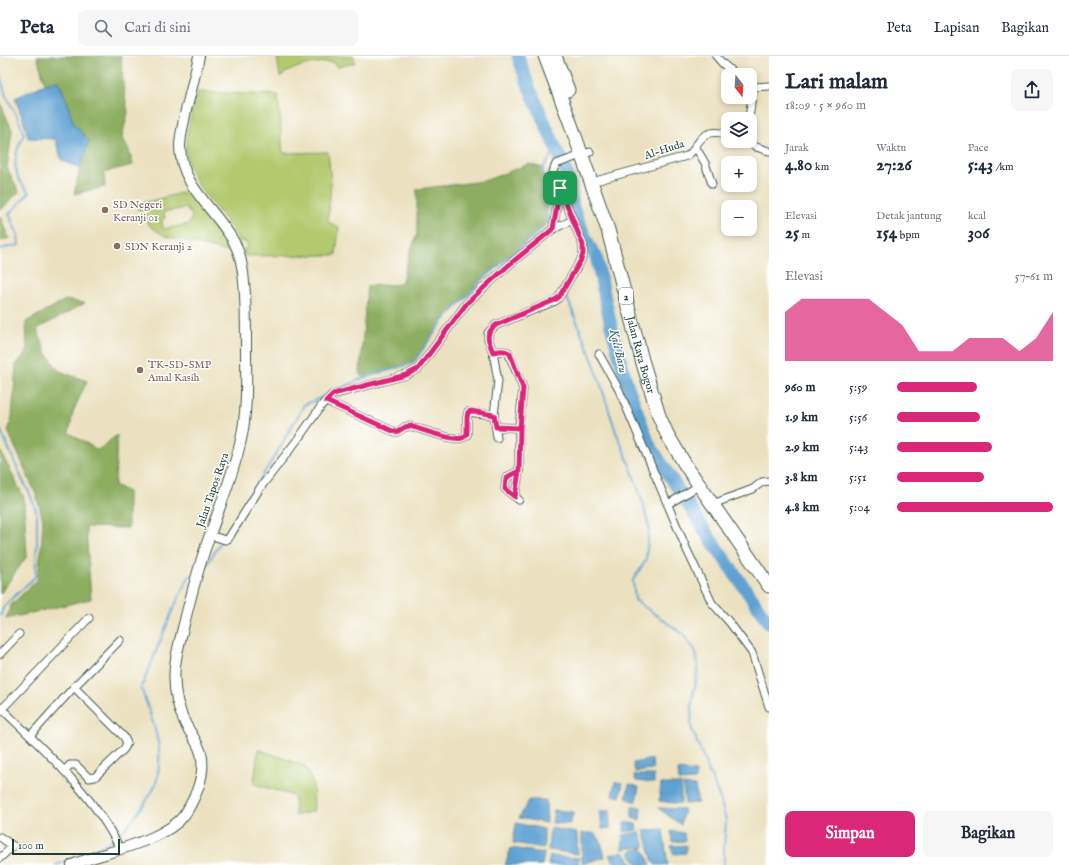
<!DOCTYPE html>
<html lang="id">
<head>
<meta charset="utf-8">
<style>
  :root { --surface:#fff; --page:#f6f6f7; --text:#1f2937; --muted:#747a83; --line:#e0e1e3; --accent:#db2777 }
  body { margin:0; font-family:"IM FELL English",serif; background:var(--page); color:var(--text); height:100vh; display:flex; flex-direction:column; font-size:15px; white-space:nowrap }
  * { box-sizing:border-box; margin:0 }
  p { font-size:13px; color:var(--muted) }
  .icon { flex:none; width:22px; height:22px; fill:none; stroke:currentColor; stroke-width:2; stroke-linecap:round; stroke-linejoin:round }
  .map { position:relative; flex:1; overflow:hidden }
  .panel { display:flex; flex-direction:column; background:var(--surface); width:300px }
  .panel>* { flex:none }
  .needle { width:26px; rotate:163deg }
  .buttons { position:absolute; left:721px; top:12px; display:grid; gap:8px }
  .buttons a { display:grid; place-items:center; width:36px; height:36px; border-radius:8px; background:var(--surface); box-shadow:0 2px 6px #0003; font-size:20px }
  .scale { position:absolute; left:12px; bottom:10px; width:108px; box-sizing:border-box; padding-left:4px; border:2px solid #1f3d34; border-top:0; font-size:11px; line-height:14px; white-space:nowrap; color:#1f3d34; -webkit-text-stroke:3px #fff; paint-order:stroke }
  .pin { position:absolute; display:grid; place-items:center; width:34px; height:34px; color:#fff; margin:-17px; border-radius:8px; box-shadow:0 2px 6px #0006 }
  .round { display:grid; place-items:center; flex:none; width:42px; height:42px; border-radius:8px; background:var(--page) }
  .head { display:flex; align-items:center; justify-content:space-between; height:68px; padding:0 16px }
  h1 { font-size:22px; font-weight:700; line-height:30px }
  .figures { display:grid; grid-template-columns:repeat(3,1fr); gap:6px; height:68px; padding:4px 16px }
  .figures div { display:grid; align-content:center }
  .figures b { font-size:17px; font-weight:700 }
  .figures small { font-size:11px; font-weight:400 }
  .figures p { font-size:11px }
  .chart { height:112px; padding:8px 16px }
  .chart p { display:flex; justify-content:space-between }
  .chart svg { width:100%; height:72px; margin-top:4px; fill:var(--accent); opacity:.7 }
  .cta { display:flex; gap:8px; margin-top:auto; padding:8px 16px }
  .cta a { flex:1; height:46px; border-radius:8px; background:var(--accent); color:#fff; font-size:16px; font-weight:700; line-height:46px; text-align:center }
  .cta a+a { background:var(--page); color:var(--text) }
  ul { padding:0 16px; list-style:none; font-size:13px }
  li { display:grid; grid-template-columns:64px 48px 1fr; align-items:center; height:30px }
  li i { height:10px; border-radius:5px; background:var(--accent) }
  header { display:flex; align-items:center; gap:24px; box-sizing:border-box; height:56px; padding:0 20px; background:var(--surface); border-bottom:1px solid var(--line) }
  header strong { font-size:19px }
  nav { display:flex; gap:22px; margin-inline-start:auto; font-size:14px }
  .search { width:280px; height:36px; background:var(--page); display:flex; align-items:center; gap:10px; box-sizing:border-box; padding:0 14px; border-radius:8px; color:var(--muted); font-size:15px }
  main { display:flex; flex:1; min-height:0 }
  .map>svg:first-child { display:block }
  .green { fill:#b2c96e; stroke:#688351; fill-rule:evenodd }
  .forest { fill:#8dad61; stroke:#56754a }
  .water { fill:#5ea1d2; stroke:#3e6f83 }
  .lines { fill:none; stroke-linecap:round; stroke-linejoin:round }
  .stream { stroke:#5ea1d2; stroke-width:2 }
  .river { stroke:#5ea1d2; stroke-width:13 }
  .street-casing { stroke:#3e5649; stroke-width:9 }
  .secondary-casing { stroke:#3e5649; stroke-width:12 }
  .highway-casing { stroke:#3e5649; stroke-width:15 }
  .street { stroke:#fff; stroke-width:7 }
  .secondary { stroke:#fff; stroke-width:10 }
  .highway { stroke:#fff; stroke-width:13 }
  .route-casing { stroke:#fff; stroke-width:8 }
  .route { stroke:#db2777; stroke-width:5 }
  .education-dot { fill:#8d6e63; stroke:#fff; stroke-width:1.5 }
  .labels { text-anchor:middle; stroke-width:3; stroke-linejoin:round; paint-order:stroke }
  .shield { fill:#fff; stroke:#627771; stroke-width:1 }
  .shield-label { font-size:10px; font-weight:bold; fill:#1f3d34 }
  .street-label { font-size:11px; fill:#1f3d34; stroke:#fff }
  .education-label { font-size:11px; fill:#785e54; stroke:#fff; text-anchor:start }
  .water-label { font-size:12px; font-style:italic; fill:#35606b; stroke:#fff }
</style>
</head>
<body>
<header>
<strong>Peta</strong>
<div class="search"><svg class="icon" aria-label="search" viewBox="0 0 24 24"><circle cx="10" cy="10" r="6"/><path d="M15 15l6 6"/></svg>Cari di sini</div>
<nav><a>Peta</a><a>Lapisan</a><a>Bagikan</a></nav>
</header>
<main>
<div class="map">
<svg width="769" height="809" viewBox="0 0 769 809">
  <rect width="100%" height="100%" fill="#fff"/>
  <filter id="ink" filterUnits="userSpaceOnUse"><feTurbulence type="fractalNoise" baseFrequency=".025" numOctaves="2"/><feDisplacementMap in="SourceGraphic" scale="8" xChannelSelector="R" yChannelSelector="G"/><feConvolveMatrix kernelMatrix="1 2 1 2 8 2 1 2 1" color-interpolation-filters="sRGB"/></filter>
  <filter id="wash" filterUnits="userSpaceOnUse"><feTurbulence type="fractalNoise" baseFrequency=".012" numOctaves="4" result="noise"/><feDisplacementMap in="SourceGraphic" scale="16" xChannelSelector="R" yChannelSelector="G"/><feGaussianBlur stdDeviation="0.9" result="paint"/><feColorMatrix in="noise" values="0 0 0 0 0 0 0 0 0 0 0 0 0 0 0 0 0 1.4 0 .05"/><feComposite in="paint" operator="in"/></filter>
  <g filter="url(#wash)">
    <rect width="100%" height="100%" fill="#ebe1c0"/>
    <g class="green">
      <path d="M277,0H354L355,7L337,11L334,6C317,6 293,9 280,21Z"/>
      <path d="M198,36L278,39L283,97L328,96L331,126L328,166L339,171L336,199L245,200L243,194L248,191L245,185L240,186C234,176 228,167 221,158C205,138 185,118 186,89C186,72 194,52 198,36Z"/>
      <path d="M189,135L214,166L236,198L165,180L151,171L135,149ZM187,152L188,156H191L192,163L190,164V168L163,173L162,163L165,162L164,156Z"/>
      <path d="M258,693L305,710L313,728L314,755L295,760L294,740L254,728Z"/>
    </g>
    <g class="forest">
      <path d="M37,0H121L123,29L128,56L122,81L128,91L133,109L104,116L105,131L74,138L80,112L89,85L73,67L67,45L59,26L45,28Z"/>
      <path d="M0,46L12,74L7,112L19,136L0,155Z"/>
      <path d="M529,108L543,112L548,167L482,224L443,265L413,307L363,322L360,316L367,230L401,228L409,199L417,178V133L484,125Z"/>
      <path d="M0,161L9,182L0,185Z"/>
      <path d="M65,244L85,247L37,273L46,296L59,315L87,325L73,356L69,377L98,394L117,379L115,429L128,436V472L86,471L91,543L6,563L11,549L37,524L41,494L43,464L37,441L8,375L12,361L16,309L27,295L26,266Z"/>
      <path d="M0,394L24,442L27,500L0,538Z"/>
    </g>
    <g class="water">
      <path d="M58,25L67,45L73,67L89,85L80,112L62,105L55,83L28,82L26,72L15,42L45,28Z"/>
      <path d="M652,703L653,714L635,716L633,707Z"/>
      <path d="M678,714L696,716L695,724L679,725Z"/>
      <path d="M634,719H654V727L636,725Z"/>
      <path d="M615,726L623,727L620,741L612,739Z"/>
      <path d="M629,728L639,731L636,746L626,742Z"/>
      <path d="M661,728H681V748L659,745Z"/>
      <path d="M683,729L695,730L698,747L685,748Z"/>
      <path d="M529,744H546L547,767L519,762Z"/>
      <path d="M632,751H641L640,764L632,762Z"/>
      <path d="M658,752L684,753L681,769Z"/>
      <path d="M554,754L574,756L570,768L552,767Z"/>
      <path d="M600,755H610V772L602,773Z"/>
      <path d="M624,766L636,768L637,774L624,776Z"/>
      <path d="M516,767L544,773V792L513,787Z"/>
      <path d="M550,772L577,777L578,798L548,794Z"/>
      <path d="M663,773L668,809H655L652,803L644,774Z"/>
      <path d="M671,775L684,777L685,785L672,786Z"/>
      <path d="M640,776L645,791L622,793L623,779Z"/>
      <path d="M582,777H593L600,783L605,801L582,808Z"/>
      <path d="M686,789V797L673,798L671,790Z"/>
      <path d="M511,792L544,797L542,809H505Z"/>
      <path d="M643,792L651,809H638L629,796Z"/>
      <path d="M624,796L633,809H616L609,799Z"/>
      <path d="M550,800L579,802L578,809H548Z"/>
    </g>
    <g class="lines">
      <g class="stream">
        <path d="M0,19L6,40L17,60L24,78C17,92 12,106 18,121C20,127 26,132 29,137L9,158L18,179L19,189L0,193"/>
        <path d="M585,198L589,190"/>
        <path d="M565,237L594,308L616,376L630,409L643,447L649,472L646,504L633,524L635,544L683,578L696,596L698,613L692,646L691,671L719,740L726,764L724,792V809"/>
        <path d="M335,335L363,322L413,307L443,265L482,224L548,167L543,112L555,94"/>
        <path d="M0,373L23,425L29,436L37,457V489L35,521L4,550L0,560"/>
        <path d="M224,481L279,393L304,349L329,338"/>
        <path d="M203,512L206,511L221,485"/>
        <path d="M56,809C75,802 94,796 112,784C125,776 153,739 157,724C159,713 160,698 158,687C155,668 147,650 141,632L174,551L189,521L192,519"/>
      </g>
      <path class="river" d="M518,0L529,31L568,120L573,152L589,190L596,200L611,270L628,331L649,388L705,475L769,567"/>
    </g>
  </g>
  <g filter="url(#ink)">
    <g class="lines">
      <defs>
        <g id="street">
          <path d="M716,0L723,8L736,19"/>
          <path d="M750,29L753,31L769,30"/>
          <path d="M749,63L753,31"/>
          <path d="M748,85L756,91L769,95"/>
          <path d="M695,90L705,107L712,128"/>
          <path d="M599,124L687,100C692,97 694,93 697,88C705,75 715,75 728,78"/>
          <path d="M553,173L573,164"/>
          <path d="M493,296L502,295L508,296L523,332L519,372V415L515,441L519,444"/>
          <path d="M599,298L619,334L687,494L712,547L730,567L752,597L769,651"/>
          <path d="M326,345L395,376H397L405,371L410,370C421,373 452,385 462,382C464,382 465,380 467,379V362L468,356L494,359"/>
          <path d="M496,371L519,372"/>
          <path d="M497,382L494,359L498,325L493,296L488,283V277L496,269L555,245L559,241L581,204L583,198V189L560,132"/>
          <path d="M515,441L505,433L506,423L509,420L519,415"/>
          <path d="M718,446L753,433L762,426L769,425"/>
          <path d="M668,448L702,428"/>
          <path d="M210,479L225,484L228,483L260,432L298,383L322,349L332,339L406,319L418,313L467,247L510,208L553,173L560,132L552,118L556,108L590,96"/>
          <path d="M0,598L19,578"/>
          <path d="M0,651C43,693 94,738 120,793"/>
          <path d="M2,653L89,562"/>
          <path d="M30,680L74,631L120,584"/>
          <path d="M64,715L70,709H76L89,722L95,721L124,693L127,687L124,681L74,631"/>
          <path d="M0,781L13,790L0,802"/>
        </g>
        <path id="secondary" d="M72,809C103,796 170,785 187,755C197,738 206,717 201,697C198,687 191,678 186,669C177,651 173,630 175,610C177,593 182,577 186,560C193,532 201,503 211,476C221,447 233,418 240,388C248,356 246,323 246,291C246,269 246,247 244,226C243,214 241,201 236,190C219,155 181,133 180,91C180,78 184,66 186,54C191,36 195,18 199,0"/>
        <g id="highway">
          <path id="s1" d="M545,0L570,66L608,174L642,304L659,360L667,378L686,410L769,530"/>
          <path d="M555,0L568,34"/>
        </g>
      </defs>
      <use href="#street" class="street-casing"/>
      <use href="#secondary" class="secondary-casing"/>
      <use href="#highway" class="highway-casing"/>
      <use href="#street" class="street"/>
      <use href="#secondary" class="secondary"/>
      <use href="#highway" class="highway"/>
    </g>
  </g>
  <g class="lines" filter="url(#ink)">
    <defs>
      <path id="route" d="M560,132L553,173L510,208L467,247L418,313L406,319L333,338L326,345L395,376H397L405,371L410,370C421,373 452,385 462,382C464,382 465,380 467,378V362L468,356L471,355L494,359L496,371L520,372L519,415L515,441L505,433L506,423L509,420L519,415L520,372L523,332L510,298C505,293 499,295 493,296C488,283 484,279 496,269L555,244L559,241L581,204L583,198V189L560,132"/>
    </defs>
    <use href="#route" class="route-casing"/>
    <use href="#route" class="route"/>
  </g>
  <g class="education-dot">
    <circle cx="105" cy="154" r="4"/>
    <circle cx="117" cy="190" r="4"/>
    <circle cx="140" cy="314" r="4"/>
  </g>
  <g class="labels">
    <rect class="shield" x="619" y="232" width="14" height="16" rx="3"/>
    <g class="shield-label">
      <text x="626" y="244">2</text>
    </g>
    <g class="street-label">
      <text transform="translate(664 93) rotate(-18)" y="4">Al-Huda</text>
      <text dy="4" stroke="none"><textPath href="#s1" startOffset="314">Jalan Raya Bogor</textPath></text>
      <text transform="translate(212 434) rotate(-71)" y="4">Jalan Tapos Raya</text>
    </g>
    <g class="education-label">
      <text x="113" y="152">SD Negeri<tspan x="113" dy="13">Keranji 01</tspan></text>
      <text x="125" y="194">SDN Keranji 2</text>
      <text x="148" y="312">TK-SD-SMP<tspan x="148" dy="13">Amal Kasih</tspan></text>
    </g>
    <g class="water-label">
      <text transform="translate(619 295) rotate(77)" y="4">Kali Baru</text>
    </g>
  </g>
</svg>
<div class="buttons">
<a><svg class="needle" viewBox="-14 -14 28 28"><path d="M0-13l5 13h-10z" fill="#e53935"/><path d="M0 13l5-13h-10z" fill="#747a83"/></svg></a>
<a><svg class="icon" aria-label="layers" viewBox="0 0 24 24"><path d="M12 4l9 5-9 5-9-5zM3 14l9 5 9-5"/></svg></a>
<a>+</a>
<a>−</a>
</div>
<div class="scale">100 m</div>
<div class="pin" style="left:560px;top:132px;background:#1e9e55"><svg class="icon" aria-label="arrive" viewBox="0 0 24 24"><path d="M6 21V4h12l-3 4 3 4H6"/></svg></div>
</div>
<section class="panel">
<div class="head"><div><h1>Lari malam</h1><p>18:09 · 5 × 960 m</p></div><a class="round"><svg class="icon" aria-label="share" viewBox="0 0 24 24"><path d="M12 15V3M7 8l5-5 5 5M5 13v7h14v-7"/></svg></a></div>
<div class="figures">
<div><p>Jarak</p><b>4.80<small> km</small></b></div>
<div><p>Waktu</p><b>27:26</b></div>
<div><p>Pace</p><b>5:43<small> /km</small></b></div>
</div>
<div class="figures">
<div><p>Elevasi</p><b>25<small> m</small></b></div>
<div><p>Detak jantung</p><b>154<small> bpm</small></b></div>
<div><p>kcal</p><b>306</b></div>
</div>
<div class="chart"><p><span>Elevasi</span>57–61 m</p>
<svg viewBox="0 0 160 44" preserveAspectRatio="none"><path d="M0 44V14L10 6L20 6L30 6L40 6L50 6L60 14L70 22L80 38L90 38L100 38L110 30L120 30L130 30L140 38L150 30L160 14V44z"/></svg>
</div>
<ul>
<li><b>960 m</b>5:59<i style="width:51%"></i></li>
<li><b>1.9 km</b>5:56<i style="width:53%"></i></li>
<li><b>2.9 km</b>5:43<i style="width:61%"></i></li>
<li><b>3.8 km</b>5:51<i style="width:56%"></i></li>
<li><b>4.8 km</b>5:04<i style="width:100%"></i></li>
</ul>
<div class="cta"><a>Simpan</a><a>Bagikan</a></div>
</section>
</main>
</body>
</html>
